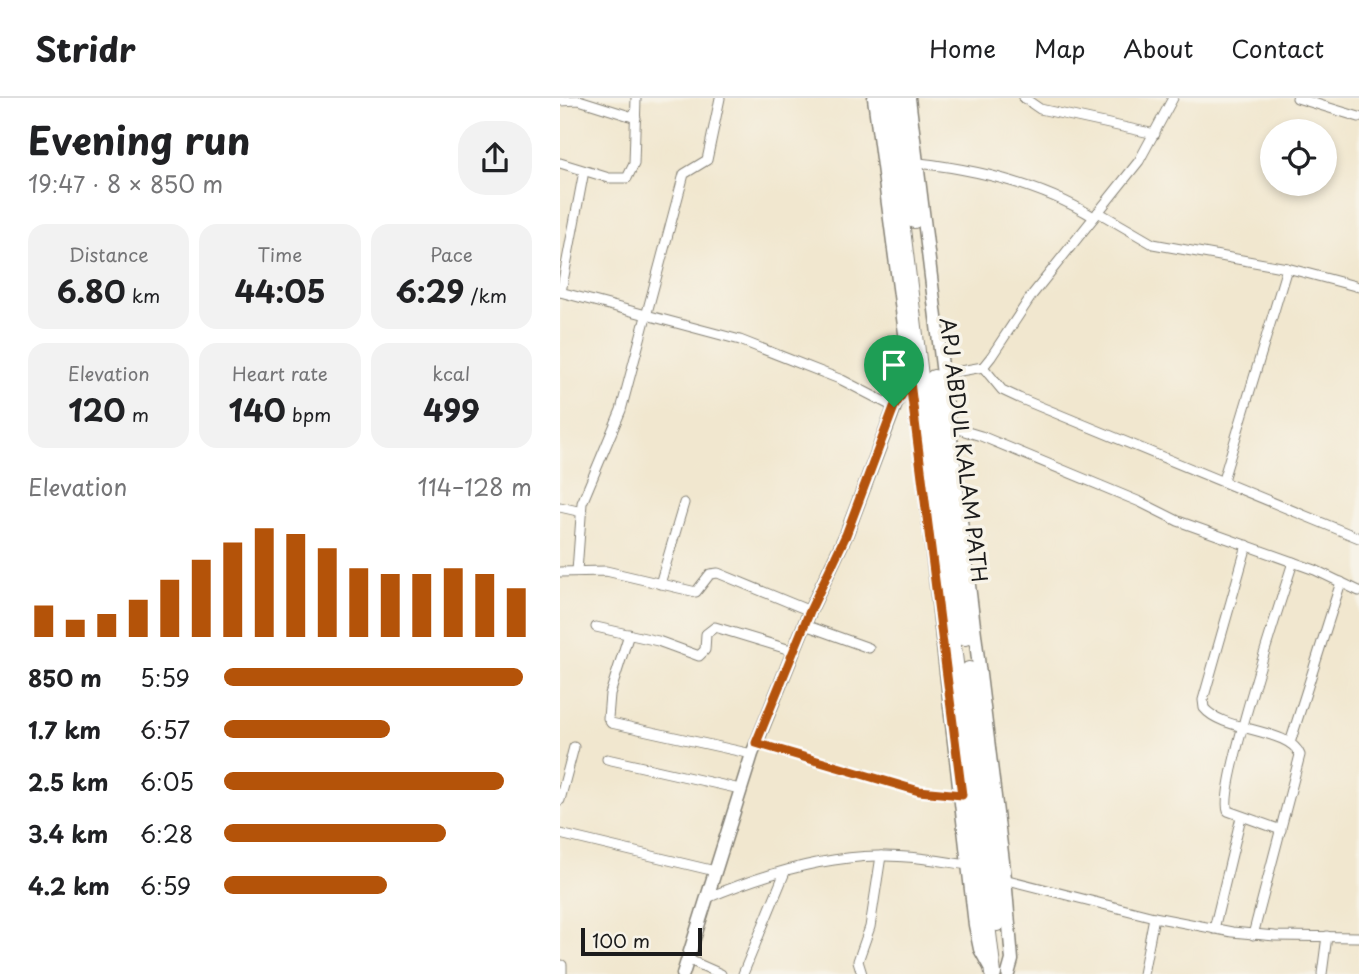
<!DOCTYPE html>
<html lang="en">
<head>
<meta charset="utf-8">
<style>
  :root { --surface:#fff; --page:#f2f2f2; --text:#202124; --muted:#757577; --line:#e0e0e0; --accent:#b45309 }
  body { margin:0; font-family:"Playpen Sans",sans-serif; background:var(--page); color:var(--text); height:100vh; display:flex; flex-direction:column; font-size:26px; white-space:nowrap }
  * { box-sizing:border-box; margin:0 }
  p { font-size:23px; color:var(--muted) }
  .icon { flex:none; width:38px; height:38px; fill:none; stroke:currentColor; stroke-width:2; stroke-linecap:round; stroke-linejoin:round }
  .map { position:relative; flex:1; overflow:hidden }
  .drawer { display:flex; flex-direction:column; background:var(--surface); width:560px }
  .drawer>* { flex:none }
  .fabs { position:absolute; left:700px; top:21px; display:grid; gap:14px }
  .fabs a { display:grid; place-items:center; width:77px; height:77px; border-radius:50%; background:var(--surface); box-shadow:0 4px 10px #0003; font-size:35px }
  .scale { position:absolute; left:21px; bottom:18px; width:121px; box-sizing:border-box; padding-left:7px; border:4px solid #1c1c1c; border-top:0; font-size:19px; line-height:24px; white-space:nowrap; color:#1c1c1c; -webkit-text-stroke:5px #f7f3e8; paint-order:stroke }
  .pin { position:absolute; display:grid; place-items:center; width:60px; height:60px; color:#fff; margin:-72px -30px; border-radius:50% 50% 50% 0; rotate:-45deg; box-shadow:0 0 7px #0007 }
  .pin .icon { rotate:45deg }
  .round { display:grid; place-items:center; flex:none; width:74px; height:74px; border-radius:28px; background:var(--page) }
  .summary { display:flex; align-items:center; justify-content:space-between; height:119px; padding:0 28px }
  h1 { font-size:38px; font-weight:700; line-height:52px }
  .stats { display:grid; grid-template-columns:repeat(3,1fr); gap:10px; height:119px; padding:7px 28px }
  .stats div { display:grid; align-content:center; border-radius:18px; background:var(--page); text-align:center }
  .stats b { font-size:30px; font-weight:700 }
  .stats small { font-size:19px; font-weight:400 }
  .stats p { font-size:19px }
  .chart { height:196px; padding:14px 28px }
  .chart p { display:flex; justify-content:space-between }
  .chart svg { width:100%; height:126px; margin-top:7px; stroke:var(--accent); stroke-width:6 }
  ul { padding:0 28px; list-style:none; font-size:23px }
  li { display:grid; grid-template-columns:112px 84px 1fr; align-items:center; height:52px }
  li i { height:18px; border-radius:9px; background:var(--accent) }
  header { display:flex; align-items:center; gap:42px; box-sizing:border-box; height:98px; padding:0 35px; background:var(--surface); border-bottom:2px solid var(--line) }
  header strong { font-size:33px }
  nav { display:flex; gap:38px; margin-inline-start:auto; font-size:24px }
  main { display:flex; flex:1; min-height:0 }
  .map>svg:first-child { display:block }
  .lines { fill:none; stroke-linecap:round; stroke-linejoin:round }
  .street-casing { stroke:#868276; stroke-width:11 }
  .secondary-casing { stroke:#868276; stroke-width:15 }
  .highway-casing { stroke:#868276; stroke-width:18 }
  .street { stroke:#fff; stroke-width:9 }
  .secondary { stroke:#fff; stroke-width:12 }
  .highway { stroke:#fff; stroke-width:16 }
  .route-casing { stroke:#fff; stroke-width:14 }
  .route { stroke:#b45309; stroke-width:9 }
  .labels { text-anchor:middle; stroke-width:7; stroke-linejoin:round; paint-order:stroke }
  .street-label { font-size:21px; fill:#1c1c1c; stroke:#f7f3e8 }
</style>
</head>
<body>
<header>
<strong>Stridr</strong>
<nav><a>Home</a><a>Map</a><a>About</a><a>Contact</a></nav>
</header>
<main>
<section class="drawer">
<div class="summary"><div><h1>Evening run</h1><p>19:47 · 8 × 850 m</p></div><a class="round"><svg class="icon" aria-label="share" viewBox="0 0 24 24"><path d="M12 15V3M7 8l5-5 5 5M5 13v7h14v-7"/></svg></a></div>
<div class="stats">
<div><p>Distance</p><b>6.80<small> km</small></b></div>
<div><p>Time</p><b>44:05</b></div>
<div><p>Pace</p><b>6:29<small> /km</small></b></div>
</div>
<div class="stats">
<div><p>Elevation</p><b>120<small> m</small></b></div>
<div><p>Heart rate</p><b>140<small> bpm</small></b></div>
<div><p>kcal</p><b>499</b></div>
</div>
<div class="chart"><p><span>Elevation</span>114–128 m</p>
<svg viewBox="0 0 160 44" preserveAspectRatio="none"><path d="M5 44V33M15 44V38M25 44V36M35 44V31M45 44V24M55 44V17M65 44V11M75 44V6M85 44V8M95 44V13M105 44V20M115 44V22M125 44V22M135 44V20M145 44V22M155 44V27"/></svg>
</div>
<ul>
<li><b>850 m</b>5:59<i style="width:97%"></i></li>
<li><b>1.7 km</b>6:57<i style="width:54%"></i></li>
<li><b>2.5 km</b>6:05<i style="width:91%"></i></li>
<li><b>3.4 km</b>6:28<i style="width:72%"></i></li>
<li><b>4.2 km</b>6:59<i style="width:53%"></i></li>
</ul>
</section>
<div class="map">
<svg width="799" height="876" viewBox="0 0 799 876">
  <rect width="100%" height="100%" fill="#f7f3e8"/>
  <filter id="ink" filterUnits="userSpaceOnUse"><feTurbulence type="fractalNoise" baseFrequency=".0143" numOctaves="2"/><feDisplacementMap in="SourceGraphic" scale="14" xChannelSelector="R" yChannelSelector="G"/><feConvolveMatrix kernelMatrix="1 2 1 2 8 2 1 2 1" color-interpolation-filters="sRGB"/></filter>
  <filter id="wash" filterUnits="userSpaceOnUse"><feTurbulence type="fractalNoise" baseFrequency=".00686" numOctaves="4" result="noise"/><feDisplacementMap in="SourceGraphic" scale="28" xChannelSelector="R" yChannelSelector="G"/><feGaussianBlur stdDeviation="1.57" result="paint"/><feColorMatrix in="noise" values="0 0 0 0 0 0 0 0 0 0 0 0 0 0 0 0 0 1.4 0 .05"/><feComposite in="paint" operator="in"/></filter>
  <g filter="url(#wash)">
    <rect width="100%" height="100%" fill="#f1e7cf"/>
  </g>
  <g filter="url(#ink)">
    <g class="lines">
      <defs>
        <g id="street">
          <path d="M464,0L480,11L595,36"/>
          <path d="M737,0L799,19"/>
          <path d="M0,3L19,2L76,20"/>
          <path d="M0,65L49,80H67L74,66L76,0"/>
          <path d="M359,65C419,72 482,87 534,119"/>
          <path d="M538,114L593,146L727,170L799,189"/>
          <path d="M0,194L180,242L282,282L334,309"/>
          <path d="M1,194L24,73"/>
          <path d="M423,269L442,292L459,300L799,440"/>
          <path d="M383,276L423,269L431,259L472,197L579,63L613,0"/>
          <path d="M391,329L421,338L580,404L618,423L755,472L799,493"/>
          <path d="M663,382L727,170"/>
          <path d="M0,409L22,414"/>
          <path d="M687,447L643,602L644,610C663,634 730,630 740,657L693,837"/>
          <path d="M17,473L22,405L61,312L124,76L147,62L160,0"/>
          <path d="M0,474L46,473L136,494L150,476L158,475L250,513"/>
          <path d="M100,486L124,405"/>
          <path d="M245,527L309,550"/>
          <path d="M36,529L98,543L139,558L145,552L146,536L155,529L234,553"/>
          <path d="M69,536L50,596L48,620L51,625L192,656"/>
          <path d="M196,645L359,693L402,697"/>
          <path d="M730,645L781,484"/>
          <path d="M47,661L180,691"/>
          <path d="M0,702L14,649"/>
          <path d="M721,732L668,713C658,690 722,500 733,464"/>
          <path d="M0,736L155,773"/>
          <path d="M440,780L594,819L672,834L715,838L799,839"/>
          <path d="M147,800C199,778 261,759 318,758C349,757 379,763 409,767"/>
          <path d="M654,831L681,719"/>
          <path d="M127,861L161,876"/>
          <path d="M2,876V867"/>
          <path d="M183,876L225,774"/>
          <path d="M302,876L298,863L310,829L321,758"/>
          <path d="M583,876L594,819"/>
          <path d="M762,876L767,838"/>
        </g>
        <g id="secondary">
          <path d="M314,0L362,364L415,827L420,851L430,869"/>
          <path d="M349,0L445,780L452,862L448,876"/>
          <path d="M123,876L192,656L250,513L286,437L338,300L345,289L354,282"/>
        </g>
        <g id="highway">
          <path d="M326,0L433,876"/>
          <path d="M338,0L354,122"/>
          <path d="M374,280L405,539"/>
          <path d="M409,572L437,825"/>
        </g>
      </defs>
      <use href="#street" class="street-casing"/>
      <use href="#secondary" class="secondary-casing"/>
      <use href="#highway" class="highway-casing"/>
      <use href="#street" class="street"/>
      <use href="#secondary" class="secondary"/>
      <use href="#highway" class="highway"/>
    </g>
  </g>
  <g class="lines" filter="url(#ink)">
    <defs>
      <path id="route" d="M350,284L402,697L359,693L196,645L250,513L286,437L334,309Z"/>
    </defs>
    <use href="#route" class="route-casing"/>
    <use href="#route" class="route"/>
  </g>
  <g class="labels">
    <g class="street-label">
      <text transform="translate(403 352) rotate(83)" y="7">APJ ABDUL KALAM PATH</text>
    </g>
  </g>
</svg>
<div class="fabs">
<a><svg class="icon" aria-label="locate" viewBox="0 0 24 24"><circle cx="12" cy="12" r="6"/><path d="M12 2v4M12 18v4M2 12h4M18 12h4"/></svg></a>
</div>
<div class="scale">100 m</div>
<div class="pin" style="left:334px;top:309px;background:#1e9e55"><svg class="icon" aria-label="arrive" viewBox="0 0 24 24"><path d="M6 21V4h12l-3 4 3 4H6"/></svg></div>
</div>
</main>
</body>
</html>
